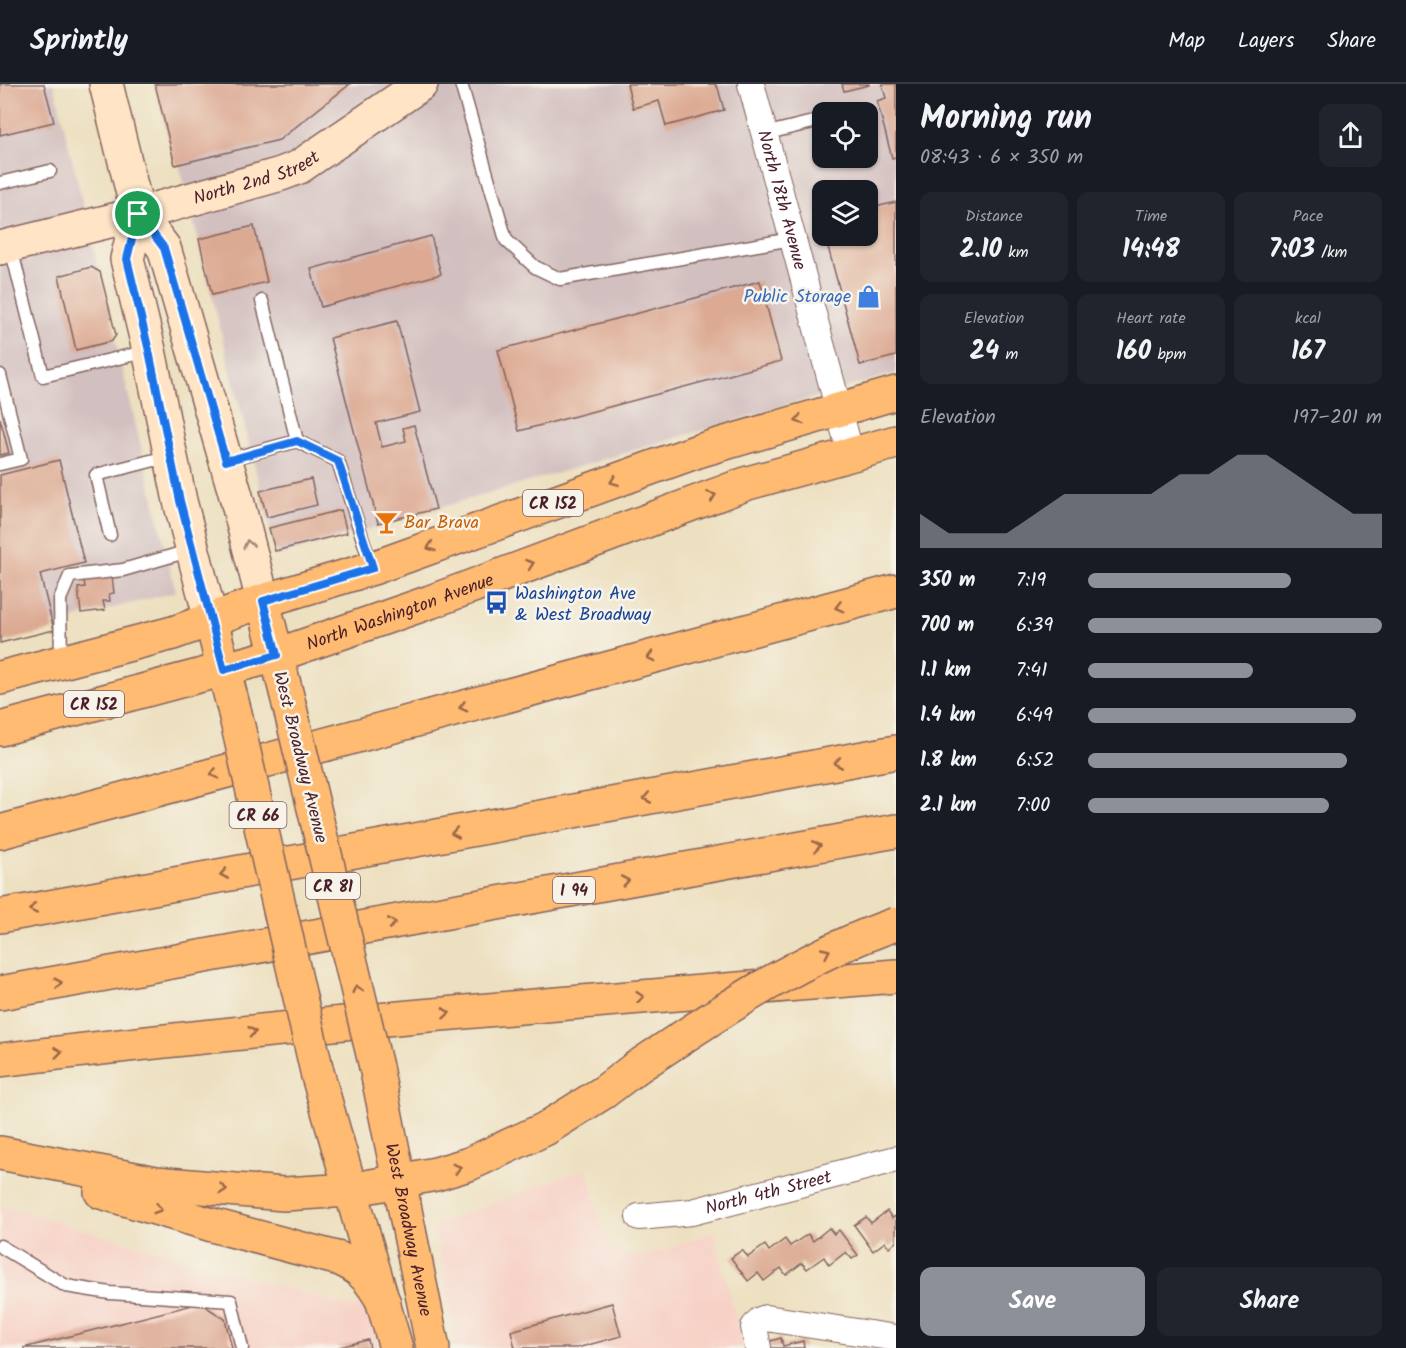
<!DOCTYPE html>
<html lang="en">
<head>
<meta charset="utf-8">
<style>
  :root { --surface:#171b24; --page:#20242c; --text:#f1f3f6; --muted:#9ea1a6; --line:#363941; --accent:#8c9099 }
  body { margin:0; font-family:Kalam,sans-serif; background:var(--page); color:var(--text); height:100vh; display:flex; flex-direction:column; font-size:22px; white-space:nowrap }
  * { box-sizing:border-box; margin:0 }
  p { font-size:20px; color:var(--muted) }
  .icon { flex:none; width:33px; height:33px; fill:none; stroke:currentColor; stroke-width:2; stroke-linecap:round; stroke-linejoin:round }
  .map { position:relative; flex:1; overflow:hidden }
  .panel { display:flex; flex-direction:column; background:var(--surface); width:510px }
  .panel>* { flex:none }
  .buttons { position:absolute; left:812px; top:18px; display:grid; gap:12px }
  .buttons a { display:grid; place-items:center; width:66px; height:66px; border-radius:12px; background:var(--surface); box-shadow:0 2px 4px #0004; font-size:30px }
  .pin { position:absolute; display:grid; place-items:center; width:51px; height:51px; color:#fff; margin:-26px; border:3px solid #fff; border-radius:50%; box-shadow:0 2px 6px #0007 }
  .round { display:grid; place-items:center; flex:none; width:63px; height:63px; border-radius:12px; background:var(--page) }
  .summary { display:flex; align-items:center; justify-content:space-between; height:102px; padding:0 24px }
  h1 { font-size:33px; font-weight:600; line-height:45px }
  .figures { display:grid; grid-template-columns:repeat(3,1fr); gap:9px; height:102px; padding:6px 24px }
  .figures div { display:grid; align-content:center; border-radius:12px; background:var(--page); text-align:center }
  .figures b { font-size:26px; font-weight:600 }
  .figures small { font-size:16px; font-weight:400 }
  .figures p { font-size:16px }
  .chart { height:168px; padding:12px 24px }
  .chart p { display:flex; justify-content:space-between }
  .chart svg { width:100%; height:108px; margin-top:6px; fill:var(--accent); opacity:.7 }
  .primary-button { display:flex; gap:12px; margin-top:auto; padding:12px 24px }
  .primary-button a { flex:1; height:69px; border-radius:12px; background:var(--accent); color:#fff; font-size:24px; font-weight:600; line-height:69px; text-align:center }
  .primary-button a+a { background:var(--page); color:var(--text) }
  ul { padding:0 24px; list-style:none; font-size:20px }
  li { display:grid; grid-template-columns:96px 72px 1fr; align-items:center; height:45px }
  li i { height:15px; border-radius:8px; background:var(--accent) }
  header { display:flex; align-items:center; gap:36px; box-sizing:border-box; height:84px; padding:0 30px; background:var(--surface); border-bottom:2px solid var(--line) }
  header strong { font-size:28px }
  nav { display:flex; gap:33px; margin-inline-start:auto; font-size:21px }
  main { display:flex; flex:1; min-height:0 }
  .map>svg:first-child { display:block }
  .built { fill:#f7d1c6 }
  .industrial { fill:#d2bfbf; fill-rule:evenodd }
  .building { fill:#dca992 }
  .lines { fill:none; stroke-linecap:round; stroke-linejoin:round }
  .lane-casing { stroke:#83635f; stroke-width:15 }
  .street-casing { stroke:#83635f; stroke-width:28 }
  .secondary-casing { stroke:#83635f; stroke-width:36 }
  .primary-casing { stroke:#83635f; stroke-width:36 }
  .highway-casing { stroke:#83635f; stroke-width:36 }
  .lane { stroke:#fff; stroke-width:12 }
  .street { stroke:#fff; stroke-width:26 }
  .secondary { stroke:#ffe4c6; stroke-width:33 }
  .primary { stroke:#febb71; stroke-width:33 }
  .highway { stroke:#febb71; stroke-width:33 }
  .primary-bridge-casing { stroke:#83635f; stroke-width:36; stroke-linecap:butt }
  .highway-bridge-casing { stroke:#83635f; stroke-width:36; stroke-linecap:butt }
  .primary-bridge { stroke:#febb71; stroke-width:33 }
  .highway-bridge { stroke:#febb71; stroke-width:33 }
  .oneway { stroke:#9b654a }
  .oneway2 { stroke:#a48278 }
  .route-casing { stroke:#fff; stroke-width:12 }
  .route { stroke:#1a73e8; stroke-width:8 }
  .labels { text-anchor:middle; stroke-width:5; stroke-linejoin:round; paint-order:stroke }
  .shield { fill:#f7f3e8; stroke:#7e5f64; stroke-width:1.5 }
  .shield-label { font-size:16px; font-weight:bold; fill:#4a1f2b }
  .street-label { font-size:18px; fill:#4a1f2b; stroke:#f7f3e8 }
  .shop-label { font-size:18px; fill:#366cbe; stroke:#f7f3e8; text-anchor:end }
  .food-label { font-size:18px; fill:#c56008; stroke:#f7f3e8; text-anchor:start }
  .transit-label { font-size:18px; fill:#164399; stroke:#f7f3e8; text-anchor:start }
</style>
</head>
<body>
<header>
<strong>Sprintly</strong>
<nav><a>Map</a><a>Layers</a><a>Share</a></nav>
</header>
<main>
<div class="map">
<svg width="896" height="1264" viewBox="0 0 896 1264">
  <rect width="100%" height="100%" fill="#f7f3e8"/>
  <filter id="ink" filterUnits="userSpaceOnUse"><feTurbulence type="fractalNoise" baseFrequency=".0167" numOctaves="2"/><feDisplacementMap in="SourceGraphic" scale="12" xChannelSelector="R" yChannelSelector="G"/><feConvolveMatrix kernelMatrix="1 2 1 2 8 2 1 2 1" color-interpolation-filters="sRGB"/></filter>
  <filter id="wash" filterUnits="userSpaceOnUse"><feTurbulence type="fractalNoise" baseFrequency=".008" numOctaves="4" result="noise"/><feDisplacementMap in="SourceGraphic" scale="24" xChannelSelector="R" yChannelSelector="G"/><feGaussianBlur stdDeviation="1.35" result="paint"/><feColorMatrix in="noise" values="0 0 0 0 0 0 0 0 0 0 0 0 0 0 0 0 0 1.4 0 .05"/><feComposite in="paint" operator="in"/></filter>
  <g filter="url(#wash)">
    <rect width="100%" height="100%" fill="#ede0c0"/>
    <g class="built">
      <path d="M587,1084L601,1140L609,1160L620,1169L639,1173L665,1166L713,1147L744,1264H457L434,1141Z"/>
      <path d="M0,1121L340,1220L370,1225L380,1264H0Z"/>
    </g>
    <g class="industrial">
      <path d="M0,0H54L176,508L0,553Z"/>
      <path d="M159,0H896V289L277,472ZM822,28H867V74H822ZM822,106H867V152H822Z"/>
    </g>
    <g id="blocks">
      <g class="building">
        <path d="M0,0H44L54,38L0,51Z"/>
        <path d="M155,0H350L279,56L175,81Z"/>
        <path d="M627,0H715L718,4L724,26L666,42L659,17L633,24Z"/>
        <path d="M842,0H869V1L844,7Z"/>
        <path d="M882,0H896V73L892,74L877,17L886,14Z"/>
        <path d="M896,118V272L860,281L825,152H867V125Z"/>
        <path d="M254,142L267,198L212,211L199,155Z"/>
        <path d="M431,152L441,190L321,223L311,185Z"/>
        <path d="M91,183L100,188L116,251L112,257L76,266L59,192Z"/>
        <path d="M760,197L781,277L519,347L498,266Z"/>
        <path d="M397,237L420,328L376,339L382,363L406,357L403,344L414,341L436,425L378,439L330,254Z"/>
        <path d="M0,334L9,369L0,371Z"/>
        <path d="M59,376L84,479L40,490L54,546L0,559V391Z"/>
        <path d="M311,395L317,421L267,433L260,407Z"/>
        <path d="M341,426L347,449L275,467L269,444Z"/>
        <path d="M112,493L114,509L109,510L110,517H103L105,526L81,529L78,504L85,503L84,496Z"/>
        <path d="M887,1127L892,1134L896,1132V1158L889,1163L885,1158L873,1167L854,1141L866,1133L871,1139Z"/>
        <path d="M829,1144L834,1150L839,1146L858,1171L852,1175L846,1168L829,1181L824,1173L807,1185L802,1179L786,1191L781,1184L764,1197L758,1189L748,1197L731,1174L742,1166L748,1173L765,1161L769,1167L785,1155L790,1162L808,1150L813,1157Z"/>
        <path d="M200,1219L225,1235L232,1264H23Z"/>
        <path d="M612,1219L621,1252L577,1264H515L511,1247Z"/>
        <path d="M781,1254L783,1262L803,1257L804,1264H768L767,1258Z"/>
        <path d="M368,1256L370,1264H339V1263Z"/>
      </g>
    </g>
  </g>
  <g filter="url(#ink)">
    <use href="#blocks" fill-opacity="0" stroke="#83635f" stroke-width="1.5"/>
    <g class="lines">
      <defs>
        <g id="lane">
          <path d="M461,0L506,156L535,183L560,195L792,155"/>
          <path d="M867,45H869"/>
          <path d="M764,50L817,37L822,38"/>
          <path d="M0,99L50,87"/>
          <path d="M11,164L43,292L148,267"/>
          <path d="M0,291L21,375L0,380"/>
          <path d="M297,357L338,377L372,484"/>
          <path d="M227,376L297,357L262,217"/>
          <path d="M110,451L96,391L170,372"/>
          <path d="M61,576L60,515L70,492L123,486L192,466"/>
          <path d="M0,1162L66,1202L110,1209L231,1217L242,1264"/>
        </g>
        <g id="street">
          <path id="s1" d="M751,0L851,371"/>
          <path id="s2" d="M639,1133L692,1128L896,1075"/>
          <path d="M758,1264L754,1243L760,1236L766,1234L896,1254"/>
        </g>
        <g id="secondary">
          <path d="M106,0L138,130L164,164L236,412L263,517"/>
          <path d="M138,130L127,175L149,266L180,417L211,536"/>
          <path id="s3" d="M0,164L138,130L281,90L299,83L421,0"/>
        </g>
        <g id="primary">
          <path d="M263,517L289,620"/>
          <path d="M211,536L235,629"/>
          <path d="M0,594L173,549L263,517L373,484L698,367L896,309"/>
          <path id="s4" d="M0,645L277,571L430,518L748,399L896,358"/>
          <path id="s5" d="M376,983L433,1264"/>
          <path d="M318,992L396,1264"/>
        </g>
        <g id="highway">
          <path d="M0,748L896,507"/>
          <path d="M0,832L896,668"/>
          <path d="M0,909L896,747"/>
          <path d="M0,976C298,939 597,917 896,892"/>
          <path d="M0,1069L156,1099L284,1110L350,1106L436,1090L469,1080L545,1045L604,1008L633,986"/>
          <path d="M101,1108L212,1141L340,1175C362,1184 372,1198 384,1219"/>
        </g>
      </defs>
      <use href="#lane" class="lane-casing"/>
      <use href="#street" class="street-casing"/>
      <use href="#secondary" class="secondary-casing"/>
      <use href="#primary" class="primary-casing"/>
      <use href="#highway" class="highway-casing"/>
      <use href="#lane" class="lane"/>
      <use href="#street" class="street"/>
      <use href="#secondary" class="secondary"/>
      <use href="#primary" class="primary"/>
      <use href="#highway" class="highway"/>
      <defs>
        <g id="primary-bridge">
          <path d="M289,620L376,983"/>
          <path d="M235,629L318,992"/>
        </g>
        <path id="highway-bridge" d="M633,986C717,930 800,873 896,840"/>
      </defs>
      <use href="#primary-bridge" class="primary-bridge-casing"/>
      <use href="#highway-bridge" class="highway-bridge-casing"/>
      <use href="#primary-bridge" class="primary-bridge"/>
      <use href="#highway-bridge" class="highway-bridge"/>
    </g>
    <defs><path id="oneway-chevron" d="M-2-3.5L2.5 0L-2 3.5" fill="none" stroke-width="1.6" stroke-linecap="round" stroke-linejoin="round" transform="scale(1.5)"/></defs>
    <g class="oneway">
      <use href="#oneway-chevron" transform="translate(799 336) rotate(163)"/>
      <use href="#oneway-chevron" transform="translate(614 397) rotate(160)"/>
      <use href="#oneway-chevron" transform="translate(712 412) rotate(-20)"/>
      <use href="#oneway-chevron" transform="translate(431 463) rotate(160)"/>
      <use href="#oneway-chevron" transform="translate(530 480) rotate(-20)"/>
      <use href="#oneway-chevron" transform="translate(839 523) rotate(165)"/>
      <use href="#oneway-chevron" transform="translate(651 573) rotate(165)"/>
      <use href="#oneway-chevron" transform="translate(463 623) rotate(165)"/>
      <use href="#oneway-chevron" transform="translate(838 679) rotate(170)"/>
      <use href="#oneway-chevron" transform="translate(214 690) rotate(165)"/>
      <use href="#oneway-chevron" transform="translate(647 714) rotate(170)"/>
      <use href="#oneway-chevron" transform="translate(455 749) rotate(170)"/>
      <use href="#oneway-chevron" transform="translate(817 762) rotate(-10)"/>
      <use href="#oneway-chevron" transform="translate(224 790) rotate(170)"/>
      <use href="#oneway-chevron" transform="translate(625 797) rotate(-10)"/>
      <use href="#oneway-chevron" transform="translate(33 825) rotate(169)"/>
      <use href="#oneway-chevron" transform="translate(392 839) rotate(-10)"/>
      <use href="#oneway-chevron" transform="translate(826 868) rotate(-25)"/>
      <use href="#oneway-chevron" transform="translate(58 899) rotate(-10)"/>
      <use href="#oneway-chevron" transform="translate(357 905) rotate(-103)"/>
      <use href="#oneway-chevron" transform="translate(640 913) rotate(-5)"/>
      <use href="#oneway-chevron" transform="translate(446 929) rotate(-5)"/>
      <use href="#oneway-chevron" transform="translate(252 948) rotate(-6)"/>
      <use href="#oneway-chevron" transform="translate(58 968) rotate(-7)"/>
      <use href="#oneway-chevron" transform="translate(457 1084) rotate(-16)"/>
      <use href="#oneway-chevron" transform="translate(223 1105) rotate(5)"/>
      <use href="#oneway-chevron" transform="translate(158 1125) rotate(17)"/>
    </g>
    <use class="oneway2" href="#oneway-chevron" transform="translate(248 460) rotate(-104)"/>
  </g>
  <g class="lines" filter="url(#ink)">
    <defs>
      <path id="route" d="M138,130L164,164L226,377L297,357L338,377L373,484L263,517L277,571L224,586L180,417L149,267L127,175Z"/>
    </defs>
    <use href="#route" class="route-casing"/>
    <use href="#route" class="route"/>
  </g>
  <defs>
    <symbol id="shop-bare" viewBox="-9 -9 18 18"><path d="M-5-2.5h2.3a2.7 3.5 0 0 1 5.4 0H5L5.5 6h-11ZM-1.5-2.5h3a1.5 2.3 0 0 0-3 0Z" fill="#3f7fe0" stroke="#f7f3e8" stroke-width="2.5" paint-order="stroke"/></symbol>
    <symbol id="bar-bare" viewBox="-9 -9 18 18"><path d="M-6-5H6L.8 .8V4.5H3.5V6h-7V4.5H-.8V.8Z" fill="#e8710a" stroke="#f7f3e8" stroke-width="2.5" paint-order="stroke"/></symbol>
    <symbol id="bus-bare" viewBox="-9 -9 18 18"><path d="M-5-6H5V4H4V6H2V4H-2V6H-4V4H-5ZM-3.5-4V0h7V-4ZM-3.5 1.2v1.5H-2V1.2ZM2 1.2v1.5H3.5V1.2Z" fill="#1a4fb4" stroke="#f7f3e8" stroke-width="2.5" paint-order="stroke"/></symbol>
  </defs>
  <g fill-rule="evenodd">
    <use href="#shop-bare" x="852" y="196" width="33" height="33"/>
    <use href="#bar-bare" x="370" y="422" width="33" height="33"/>
    <use href="#bus-bare" x="480" y="502" width="33" height="33"/>
  </g>
  <g class="labels">
    <g class="shield">
      <rect x="523" y="406" width="60" height="26" rx="4.5"/>
      <rect x="64" y="607" width="60" height="26" rx="4.5"/>
      <rect x="229.5" y="718" width="57" height="26" rx="4.5"/>
      <rect x="306" y="789" width="54" height="26" rx="4.5"/>
      <rect x="553" y="793" width="42" height="26" rx="4.5"/>
    </g>
    <g class="shield-label">
      <text x="553" y="425">CR 152</text>
      <text x="94" y="626">CR 152</text>
      <text x="258" y="737">CR 66</text>
      <text x="333" y="808">CR 81</text>
      <text x="574" y="812">I 94</text>
    </g>
    <g class="street-label">
      <text dy="6" stroke="none"><textPath href="#s3" startOffset="266">North 2nd Street</textPath></text>
      <text dy="6" stroke="none"><textPath href="#s1" startOffset="120">North 18th Avenue</textPath></text>
      <text dy="6" stroke="none"><textPath href="#s4" startOffset="417">North Washington Avenue</textPath></text>
      <text transform="translate(301 673) rotate(76)" y="6">West Broadway Avenue</text>
      <text dy="6" stroke="none"><textPath href="#s2" startOffset="132">North 4th Street</textPath></text>
      <text dy="6" stroke="none"><textPath href="#s5" startOffset="166">West Broadway Avenue</textPath></text>
    </g>
    <g class="shop-label">
      <text x="851" y="218">Public Storage</text>
    </g>
    <g class="food-label">
      <text x="404" y="444">Bar Brava</text>
    </g>
    <g class="transit-label">
      <text x="515" y="515">Washington Ave<tspan x="515" dy="21">&amp; West Broadway</tspan></text>
    </g>
  </g>
</svg>
<div class="buttons">
<a><svg class="icon" aria-label="locate" viewBox="0 0 24 24"><circle cx="12" cy="12" r="6"/><path d="M12 2v4M12 18v4M2 12h4M18 12h4"/></svg></a>
<a><svg class="icon" aria-label="layers" viewBox="0 0 24 24"><path d="M12 4l9 5-9 5-9-5zM3 14l9 5 9-5"/></svg></a>
</div>
<div class="pin" style="left:138px;top:130px;background:#1e9e55"><svg class="icon" aria-label="arrive" viewBox="0 0 24 24"><path d="M6 21V4h12l-3 4 3 4H6"/></svg></div>
</div>
<section class="panel">
<div class="summary"><div><h1>Morning run</h1><p>08:43 · 6 × 350 m</p></div><a class="round"><svg class="icon" aria-label="share" viewBox="0 0 24 24"><path d="M12 15V3M7 8l5-5 5 5M5 13v7h14v-7"/></svg></a></div>
<div class="figures">
<div><p>Distance</p><b>2.10<small> km</small></b></div>
<div><p>Time</p><b>14:48</b></div>
<div><p>Pace</p><b>7:03<small> /km</small></b></div>
</div>
<div class="figures">
<div><p>Elevation</p><b>24<small> m</small></b></div>
<div><p>Heart rate</p><b>160<small> bpm</small></b></div>
<div><p>kcal</p><b>167</b></div>
</div>
<div class="chart"><p><span>Elevation</span>197–201 m</p>
<svg viewBox="0 0 160 44" preserveAspectRatio="none"><path d="M0 44V30L10 38L20 38L30 38L40 30L50 22L60 22L70 22L80 22L90 14L100 14L110 6L120 6L130 14L140 22L150 30L160 30V44z"/></svg>
</div>
<ul>
<li><b>350 m</b>7:19<i style="width:69%"></i></li>
<li><b>700 m</b>6:39<i style="width:100%"></i></li>
<li><b>1.1 km</b>7:41<i style="width:56%"></i></li>
<li><b>1.4 km</b>6:49<i style="width:91%"></i></li>
<li><b>1.8 km</b>6:52<i style="width:88%"></i></li>
<li><b>2.1 km</b>7:00<i style="width:82%"></i></li>
</ul>
<div class="primary-button"><a>Save</a><a>Share</a></div>
</section>
</main>
</body>
</html>
